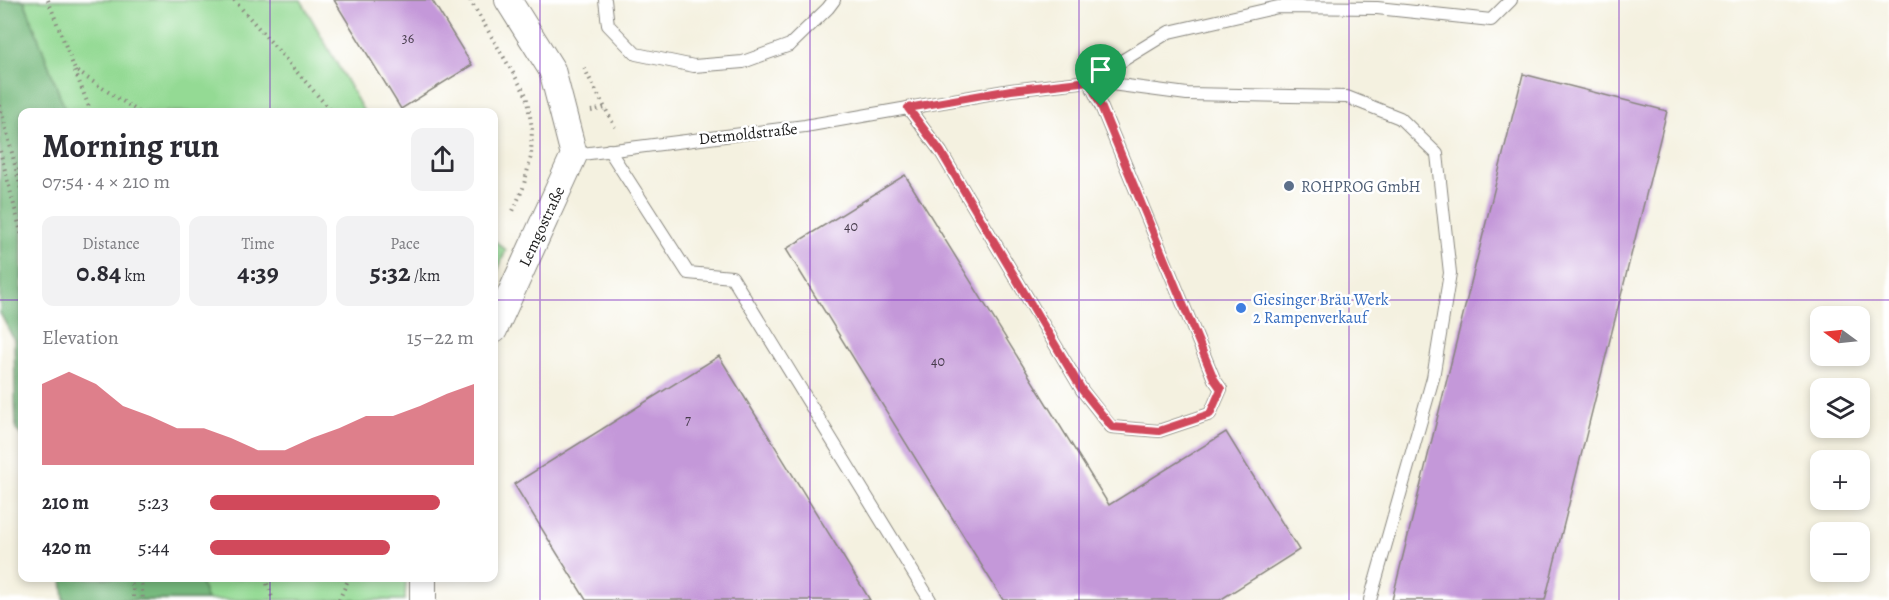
<!DOCTYPE html>
<html lang="en">
<head>
<meta charset="utf-8">
<style>
  :root { --surface:#fff; --page:#f2f2f3; --text:#2b2b33; --muted:#7c7c81; --accent:#d1495b }
  body { margin:0; font-family:Alegreya,serif; background:var(--page); color:var(--text); height:100vh; display:flex; flex-direction:column; font-size:22px; white-space:nowrap }
  * { box-sizing:border-box; margin:0 }
  p { font-size:20px; color:var(--muted) }
  .icon { flex:none; width:33px; height:33px; fill:none; stroke:currentColor; stroke-width:2; stroke-linecap:round; stroke-linejoin:round }
  .map { position:relative; flex:1; overflow:hidden }
  .details { position:absolute; left:18px; top:108px; width:480px; height:474px; display:flex; flex-direction:column; background:var(--surface); border-radius:12px; box-shadow:0 3px 9px #0003 }
  .details>* { flex:none }
  .needle { width:39px; rotate:285deg }
  .fabs { position:absolute; left:1810px; top:306px; display:grid; gap:12px }
  .fabs a { display:grid; place-items:center; width:60px; height:60px; border-radius:12px; background:var(--surface); box-shadow:0 3px 9px #0003; font-size:30px }
  .pin { position:absolute; display:grid; place-items:center; width:51px; height:51px; color:#fff; margin:-62px -26px; border-radius:50% 50% 50% 0; rotate:-45deg; box-shadow:0 0 6px #0007 }
  .pin .icon { rotate:45deg }
  .round { display:grid; place-items:center; flex:none; width:63px; height:63px; border-radius:12px; background:var(--page) }
  .head { display:flex; align-items:center; justify-content:space-between; height:102px; padding:0 24px }
  h1 { font-size:33px; font-weight:700; line-height:45px }
  .figures { display:grid; grid-template-columns:repeat(3,1fr); gap:9px; height:102px; padding:6px 24px }
  .figures div { display:grid; align-content:center; border-radius:12px; background:var(--page); text-align:center }
  .figures b { font-size:26px; font-weight:700 }
  .figures small { font-size:16px; font-weight:400 }
  .figures p { font-size:16px }
  .chart { height:168px; padding:12px 24px }
  .chart p { display:flex; justify-content:space-between }
  .chart svg { width:100%; height:108px; margin-top:6px; fill:var(--accent); opacity:.7 }
  ul { padding:0 24px; list-style:none; font-size:20px }
  li { display:grid; grid-template-columns:96px 72px 1fr; align-items:center; height:45px }
  li i { height:15px; border-radius:8px; background:var(--accent) }
  .map>svg:first-child { display:block }
  .green { fill:#94da94; stroke:#587b58; stroke-width:1.5 }
  .forest { fill:#77ba7e; stroke:#4a6b4d; stroke-width:1.5 }
  .building { fill:#c498d9 }
  .lines { fill:none; stroke-linecap:round; stroke-linejoin:round }
  .lane-casing { stroke:#88867e; stroke-width:14 }
  .street-casing { stroke:#88867e; stroke-width:28 }
  .path { stroke:#88867e; stroke-width:4; stroke-dasharray:1.5 4.5; stroke-linecap:butt }
  .lane { stroke:#fff; stroke-width:12 }
  .street { stroke:#fff; stroke-width:26 }
  .route-casing { stroke:#fff; stroke-width:12 }
  .route { stroke:#d1495b; stroke-width:8 }
  .grid { fill:none; stroke:#7b2cbf; stroke-width:1.5; stroke-opacity:0.55 }
  .service-dot { fill:#5c6f8a; stroke:#fff; stroke-width:2 }
  .shop-dot { fill:#3f7fe0; stroke:#fff; stroke-width:2 }
  .labels { text-anchor:middle; stroke-width:5; stroke-linejoin:round; paint-order:stroke }
  .number-label { font-size:14px; fill:#463b4b }
  .street-label { font-size:16px; fill:#1c1c1c; stroke:#fff }
  .service-label { font-size:16px; fill:#4e5e75; stroke:#fff; text-anchor:start }
  .shop-label { font-size:16px; fill:#366cbe; stroke:#fff; text-anchor:start }
</style>
</head>
<body>
<div class="map">
<svg width="1889" height="600" viewBox="0 0 1889 600">
  <rect width="100%" height="100%" fill="#fff"/>
  <filter id="ink" filterUnits="userSpaceOnUse"><feTurbulence type="fractalNoise" baseFrequency=".0167" numOctaves="2"/><feDisplacementMap in="SourceGraphic" scale="12" xChannelSelector="R" yChannelSelector="G"/><feConvolveMatrix kernelMatrix="1 2 1 2 8 2 1 2 1" color-interpolation-filters="sRGB"/></filter>
  <filter id="wash" filterUnits="userSpaceOnUse"><feTurbulence type="fractalNoise" baseFrequency=".008" numOctaves="4" result="noise"/><feDisplacementMap in="SourceGraphic" scale="24" xChannelSelector="R" yChannelSelector="G"/><feGaussianBlur stdDeviation="1.35" result="paint"/><feColorMatrix in="noise" values="0 0 0 0 0 0 0 0 0 0 0 0 0 0 0 0 0 1.4 0 .05"/><feComposite in="paint" operator="in"/></filter>
  <g filter="url(#wash)">
    <rect width="100%" height="100%" fill="#f4f1e0"/>
    <g class="green">
      <path d="M0,0H301L364,112H22Z"/>
      <path d="M494,240L506,250L494,279Z"/>
      <path d="M108,578H406L405,600H115Z"/>
    </g>
    <g class="forest">
      <path d="M0,0H24L66,112H22V436L16,430L14,340L0,313Z"/>
      <path d="M62,578H199L207,600H64Z"/>
    </g>
    <g id="blocks">
      <g class="building">
        <path d="M334,0H432L472,65L401,109Z"/>
        <path d="M1523,74L1667,111L1545,600H1392Z"/>
        <path d="M905,175L1109,505L1226,432L1299,550L1220,600H1003L786,249Z"/>
        <path d="M719,356L870,600H586L514,484Z"/>
      </g>
    </g>
  </g>
  <g filter="url(#ink)">
    <use href="#blocks" fill-opacity="0" stroke="#88867e" stroke-width="1.5"/>
    <g class="lines">
      <defs>
        <g id="lane">
          <path d="M605,0L608,25L636,54L694,66L743,62L790,45L828,8L834,0"/>
          <path d="M1089,81L1169,32L1278,7L1377,8L1491,20L1511,0"/>
          <path d="M908,108L941,152L1082,390L1111,427L1159,431L1210,414L1221,389L1214,379L1101,106L1089,81"/>
          <path d="M609,150L688,273L732,277L930,600"/>
          <path d="M574,155L805,126L1011,90L1089,81L1187,94L1347,97L1400,118L1437,154L1450,273L1433,378L1370,600"/>
        </g>
        <g id="street">
          <path d="M494,330L574,155L552,70L508,0"/>
          <path d="M423,578V600"/>
        </g>
      </defs>
      <use href="#lane" class="lane-casing"/>
      <use href="#street" class="street-casing"/>
      <g class="path">
        <path d="M48,0L75,70L139,112"/>
        <path d="M234,0L332,112"/>
        <path d="M470,0L526,95L532,127L531,157L523,188L513,211"/>
        <path d="M584,68L615,127"/>
        <path d="M75,71L91,112"/>
        <path d="M0,105L22,193"/>
        <path d="M591,111L605,108"/>
        <path d="M0,151L22,236"/>
        <path d="M130,578L133,588V600"/>
        <path d="M141,578L143,600"/>
        <path d="M265,578L273,600"/>
        <path d="M339,600L349,578"/>
      </g>
      <use href="#lane" class="lane"/>
      <use href="#street" class="street"/>
    </g>
  </g>
  <g class="lines" filter="url(#ink)">
    <defs>
      <path id="route" d="M1089,81L1101,106L1214,379L1221,389L1210,414L1159,431L1112,427L1082,390L941,152L908,108L1011,90Z"/>
    </defs>
    <use href="#route" class="route-casing"/>
    <use href="#route" class="route"/>
  </g>
  <path class="grid" d="M270,0V112M540,0V600M810,0V600M1079,0V600M1349,0V600M1619,0V600M0,300H22M494,300H1889M270,578V600"/>
  <circle class="service-dot" cx="1289" cy="186" r="6"/>
  <circle class="shop-dot" cx="1241" cy="308" r="6"/>
  <g class="labels">
    <g class="number-label">
      <text x="408" y="43">36</text>
      <text x="851" y="231">40</text>
      <text x="938" y="366">40</text>
      <text x="688" y="425">7</text>
    </g>
    <g class="street-label">
      <text transform="translate(748 133) rotate(-6)" y="6">Detmoldstraße</text>
      <text transform="translate(541 226) rotate(-65)" y="6">Lemgostraße</text>
    </g>
    <g class="service-label">
      <text x="1301" y="192">ROHPROG GmbH</text>
    </g>
    <g class="shop-label">
      <text x="1253" y="305">Giesinger Bräu Werk<tspan x="1253" dy="18">2 Rampenverkauf</tspan></text>
    </g>
  </g>
</svg>
<div class="fabs">
<a><svg class="needle" viewBox="-14 -14 28 28"><path d="M0-13l5 13h-10z" fill="#e53935"/><path d="M0 13l5-13h-10z" fill="#7c7c81"/></svg></a>
<a><svg class="icon" aria-label="layers" viewBox="0 0 24 24"><path d="M12 4l9 5-9 5-9-5zM3 14l9 5 9-5"/></svg></a>
<a>+</a>
<a>−</a>
</div>
<div class="pin" style="left:1101px;top:106px;background:#1e9e55"><svg class="icon" aria-label="arrive" viewBox="0 0 24 24"><path d="M6 21V4h12l-3 4 3 4H6"/></svg></div>
<section class="details">
<div class="head"><div><h1>Morning run</h1><p>07:54 · 4 × 210 m</p></div><a class="round"><svg class="icon" aria-label="share" viewBox="0 0 24 24"><path d="M12 15V3M7 8l5-5 5 5M5 13v7h14v-7"/></svg></a></div>
<div class="figures">
<div><p>Distance</p><b>0.84<small> km</small></b></div>
<div><p>Time</p><b>4:39</b></div>
<div><p>Pace</p><b>5:32<small> /km</small></b></div>
</div>
<div class="chart"><p><span>Elevation</span>15–22 m</p>
<svg viewBox="0 0 160 44" preserveAspectRatio="none"><path d="M0 44V11L10 6L20 11L30 20L40 24L50 29L60 29L70 33L80 38L90 38L100 33L110 29L120 24L130 24L140 20L150 15L160 11V44z"/></svg>
</div>
<ul>
<li><b>210 m</b>5:23<i style="width:87%"></i></li>
<li><b>420 m</b>5:44<i style="width:68%"></i></li>
</ul>
</section>
</div>
</body>
</html>
